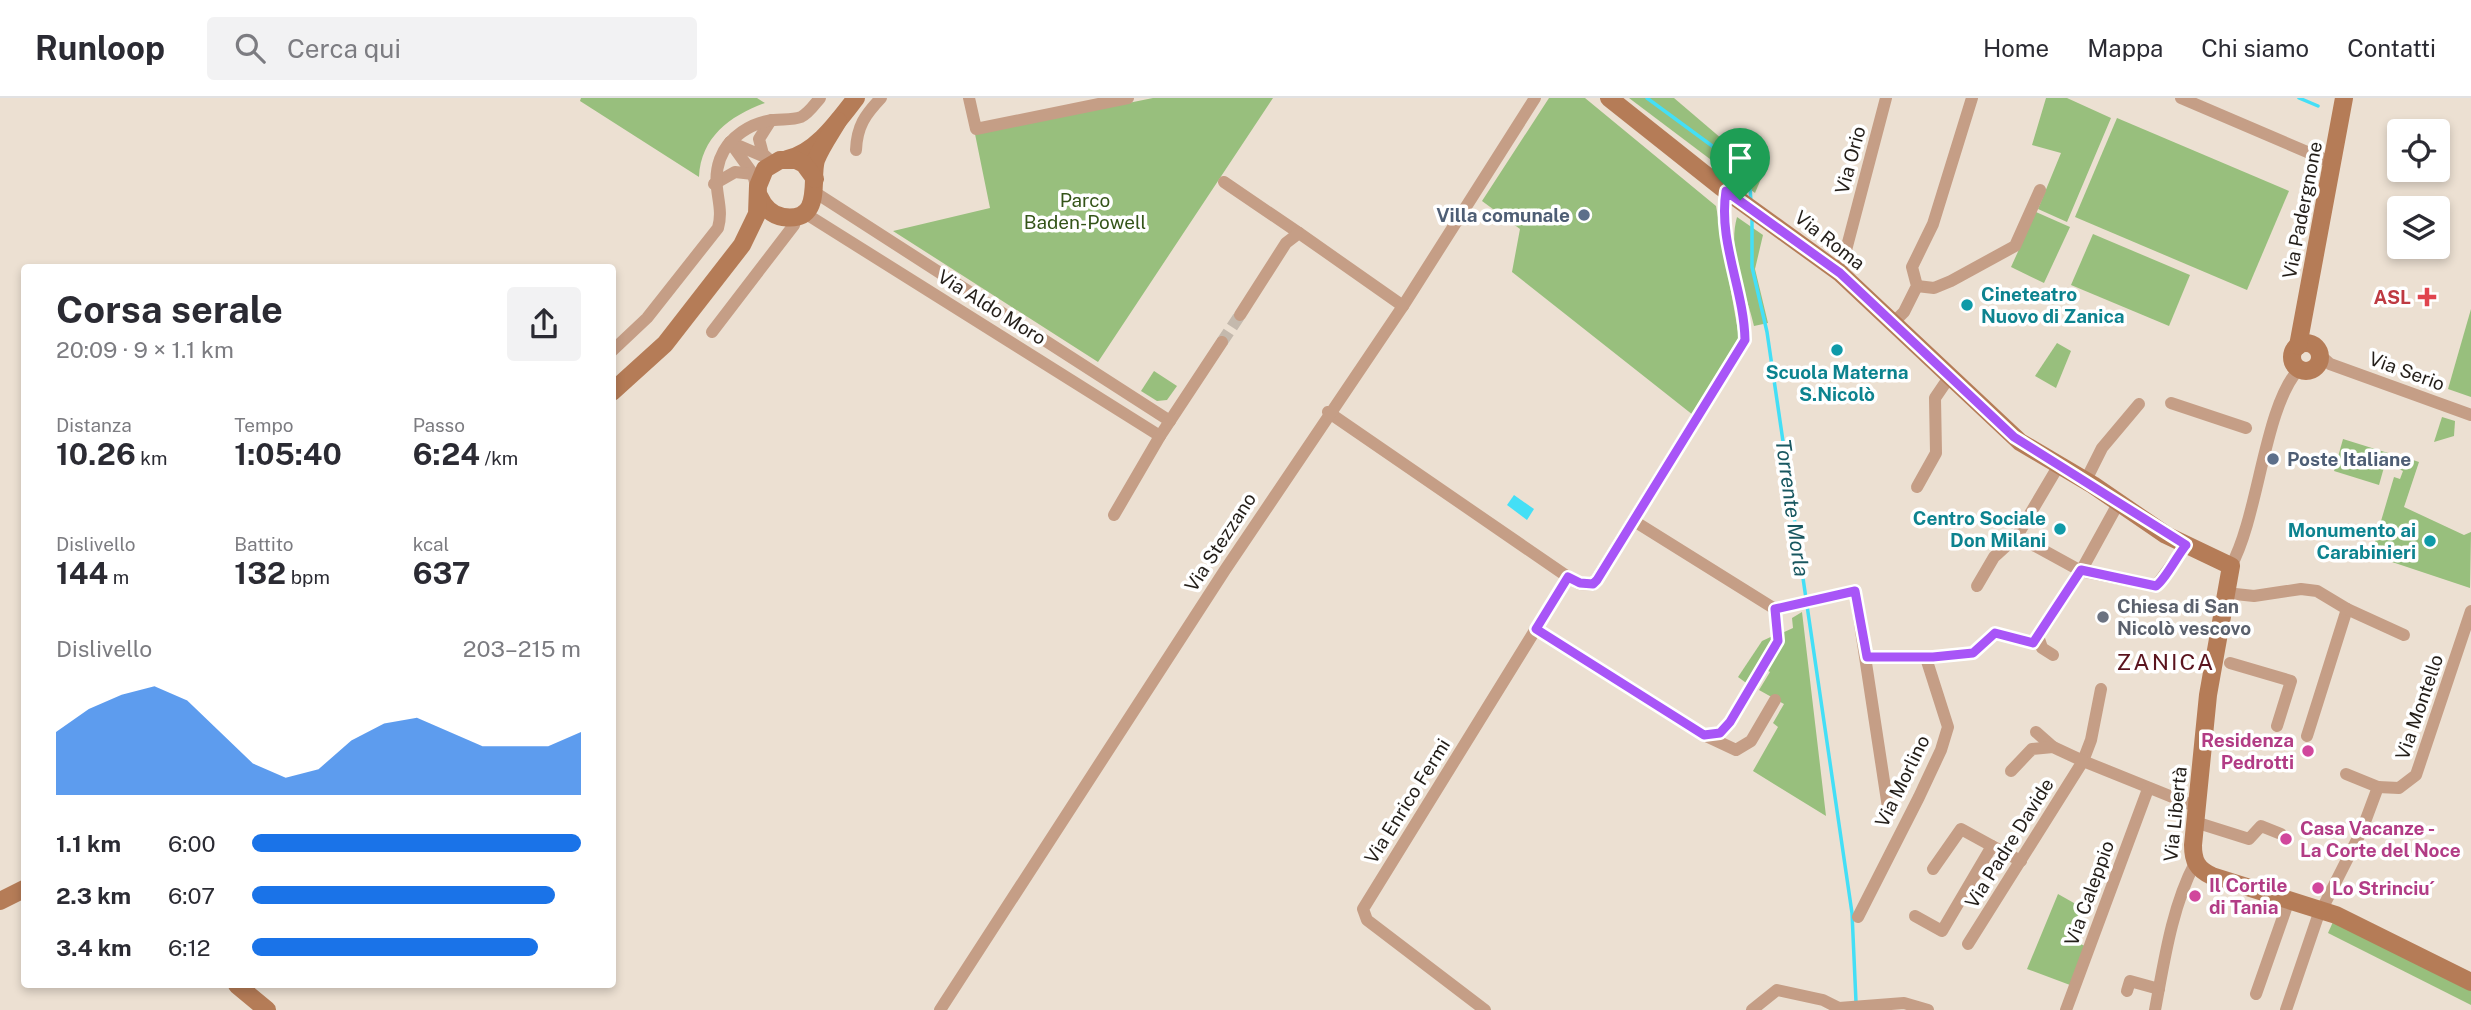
<!DOCTYPE html>
<html lang="it">
<head>
<meta charset="utf-8">
<style>
  :root { --surface:#fff; --page:#f2f2f3; --text:#2b2b33; --muted:#7c7c81; --line:#e1e1e2; --accent:#1a73e8 }
  body { margin:0; font-family:"Public Sans",sans-serif; background:var(--page); color:var(--text); height:100vh; display:flex; flex-direction:column; font-size:26px; white-space:nowrap }
  * { box-sizing:border-box; margin:0 }
  p { font-size:23px; color:var(--muted) }
  .icon { flex:none; width:38px; height:38px; fill:none; stroke:currentColor; stroke-width:2; stroke-linecap:round; stroke-linejoin:round }
  .map { position:relative; flex:1; overflow:hidden }
  .sheet { position:absolute; left:21px; top:166px; width:595px; height:724px; display:flex; flex-direction:column; background:var(--surface); border-radius:7px; box-shadow:0 4px 10px #0003 }
  .sheet>* { flex:none }
  .buttons { position:absolute; left:2387px; top:21px; display:grid; gap:14px }
  .buttons a { display:grid; place-items:center; width:63px; height:63px; border-radius:7px; background:var(--surface); box-shadow:0 4px 10px #0003; font-size:35px }
  .pin { position:absolute; display:grid; place-items:center; width:60px; height:60px; color:#fff; margin:-72px -30px; border-radius:50% 50% 50% 0; rotate:-45deg; box-shadow:0 0 7px #0007 }
  .pin .icon { rotate:45deg }
  .round { display:grid; place-items:center; flex:none; width:74px; height:74px; border-radius:7px; background:var(--page) }
  .head { display:flex; align-items:center; justify-content:space-between; height:119px; padding:0 35px }
  h1 { font-size:38px; font-weight:700; line-height:52px }
  .metrics { display:grid; grid-template-columns:repeat(3,1fr); gap:10px; height:119px; padding:7px 35px }
  .metrics div { display:grid; align-content:center }
  .metrics b { font-size:30px; font-weight:700 }
  .metrics small { font-size:19px; font-weight:400 }
  .metrics p { font-size:19px }
  .chart { height:196px; padding:14px 35px }
  .chart p { display:flex; justify-content:space-between }
  .chart svg { width:100%; height:126px; margin-top:7px; fill:var(--accent); opacity:.7 }
  ul { padding:0 35px; list-style:none; font-size:23px }
  li { display:grid; grid-template-columns:112px 84px 1fr; align-items:center; height:52px }
  li i { height:18px; border-radius:9px; background:var(--accent) }
  header { display:flex; align-items:center; gap:42px; box-sizing:border-box; height:98px; padding:0 35px; background:var(--surface); border-bottom:2px solid var(--line) }
  header strong { font-size:33px }
  nav { display:flex; gap:38px; margin-inline-start:auto; font-size:24px }
  .search { width:490px; height:63px; background:var(--page); display:flex; align-items:center; gap:18px; box-sizing:border-box; padding:0 24px; border-radius:7px; color:var(--muted); font-size:26px }
  .map>svg:first-child { display:block }
  .green { fill:#98bf7d }
  .water { fill:#44dff6 }
  .lines { fill:none; stroke-linecap:round; stroke-linejoin:round }
  .stream { stroke:#44dff6; stroke-width:3.5 }
  .street-tunnel { stroke:#c4b9ad; stroke-width:12; stroke-dasharray:12 6; stroke-linecap:butt }
  .street { stroke:#c59e86; stroke-width:12 }
  .secondary { stroke:#b57c57; stroke-width:18 }
  .route-casing { stroke:#fff; stroke-width:14 }
  .route { stroke:#a855f7; stroke-width:9 }
  .service-dot { fill:#5c6f8a; stroke:#fff; stroke-width:2.5 }
  .health-dot { fill:#e0444e; stroke:#fff; stroke-width:2.5 }
  .culture-dot { fill:#0f9aa8; stroke:#fff; stroke-width:2.5 }
  .worship-dot { fill:#6b7280; stroke:#fff; stroke-width:2.5 }
  .hotel-dot { fill:#d1479c; stroke:#fff; stroke-width:2.5 }
  .labels { text-anchor:middle; stroke-width:7; stroke-linejoin:round; paint-order:stroke }
  .street-label { font-size:19px; fill:#231e19; stroke:#fff }
  .park-label { font-size:19px; fill:#345419; stroke:#fff }
  .service-label { font-size:19px; font-weight:bold; fill:#4e5e75; stroke:#fff; text-anchor:end }
  .culture-label { font-size:19px; font-weight:bold; fill:#0d838f; stroke:#fff; text-anchor:end }
  .health-label { font-size:19px; font-weight:bold; fill:#be3a42; stroke:#fff; text-anchor:end }
  .worship-label { font-size:19px; font-weight:bold; fill:#5b616d; stroke:#fff; text-anchor:start }
  .hotel-label { font-size:19px; font-weight:bold; fill:#b23c85; stroke:#fff; text-anchor:start }
  .water-label { font-size:21px; font-style:italic; fill:#185760; stroke:#fff }
  .quarter-label { font-size:23px; letter-spacing:2px; fill:#5a141e; stroke:#fff }
</style>
</head>
<body>
<header>
<strong>Runloop</strong>
<div class="search"><svg class="icon" aria-label="search" viewBox="0 0 24 24"><circle cx="10" cy="10" r="6"/><path d="M15 15l6 6"/></svg>Cerca qui</div>
<nav><a>Home</a><a>Mappa</a><a>Chi siamo</a><a>Contatti</a></nav>
</header>
<div class="map">
<svg width="2471" height="912" viewBox="0 0 2471 912">
  <rect width="100%" height="100%" fill="#ece0d2"/>
  <g class="green">
    <path d="M581,0H757L765,5C730,18 701,39 699,79L580,3Z"/>
    <path d="M1153,0H1273L1098,264L893,133L990,110L975,36Z"/>
    <path d="M1549,0H1585L1716,108L1739,239L1693,317L1512,174L1520,131L1482,103Z"/>
    <path d="M1629,0H1674L1763,76L1755,95Z"/>
    <path d="M2046,0H2067L2111,20L2067,124L2038,111L2061,55L2032,47Z"/>
    <path d="M2117,20L2289,93L2247,192L2075,119Z"/>
    <path d="M2036,114L2070,129L2044,185L2011,169Z"/>
    <path d="M1737,119L1763,137L1755,171L1768,225L1754,228C1746,193 1727,156 1737,119Z"/>
    <path d="M2093,136L2190,177L2169,228L2071,187Z"/>
    <path d="M2471,211V299L2448,291Z"/>
    <path d="M2057,245L2071,253L2056,290L2035,278Z"/>
    <path d="M1154,273L1177,288L1167,302L1157,303L1141,293Z"/>
    <path d="M2442,319L2455,323L2454,338L2434,344Z"/>
    <path d="M2343,341L2388,355L2379,387L2334,373Z"/>
    <path d="M2401,358L2419,364L2404,409L2464,437L2471,434L2470,490L2371,457L2394,379L2400,381L2403,373L2397,370Z"/>
    <path d="M1802,514L1826,718L1753,673L1778,629L1773,625L1784,606L1759,592L1770,574L1765,571L1782,535L1793,530L1792,520Z"/>
    <path d="M1777,536L1749,587L1738,579L1762,543Z"/>
    <path d="M2058,796L2081,809L2069,841L2085,848L2070,887L2027,871Z"/>
    <path d="M2336,817L2471,884V907L2328,835Z"/>
  </g>
  <path class="water" d="M1514,397L1534,411L1527,422L1507,407Z"/>
  <g class="lines">
    <g class="stream">
      <path d="M1647,0L1749,75L1751,104"/>
      <path d="M2299,0L2318,8"/>
      <path d="M1752,119V169L1767,234L1852,815L1856,904"/>
    </g>
    <path class="street-tunnel" d="M1222,244L1240,217"/>
    <g class="street">
      <path d="M969,0L976,31L1128,0"/>
      <path d="M2181,0L2333,65"/>
      <path d="M771,22L759,41L763,56L773,65"/>
      <path d="M730,44L753,76L757,92"/>
      <path d="M730,44L765,59"/>
      <path d="M856,52C857,28 865,17 881,0"/>
      <path d="M1224,84L1299,135"/>
      <path d="M714,86L735,74L753,76"/>
      <path d="M816,95L1170,323"/>
      <path d="M803,114L1160,338"/>
      <path d="M1840,175L1886,0"/>
      <path d="M1917,188L1934,190L1951,183L2015,148L2040,92"/>
      <path d="M1240,217L1286,145L1299,135L1403,208"/>
      <path d="M1894,224L1904,214L1917,188L1912,169L1933,126L1972,0"/>
      <path d="M712,234L794,127L797,117"/>
      <path d="M612,253L647,220L718,130C725,106 710,89 720,61C728,39 752,24 774,22C783,21 793,22 801,19C809,15 814,7 820,0"/>
      <path d="M2320,257L2330,266L2471,317"/>
      <path d="M2171,305L2246,330"/>
      <path d="M1328,314L1568,479L1580,486L1593,487L1745,241C1744,190 1718,145 1726,93"/>
      <path d="M2059,367L2017,438L2081,473L2119,404"/>
      <path d="M2086,382L2102,350L2139,306"/>
      <path d="M1917,389L1936,355L1935,300L1950,278"/>
      <path d="M1114,417L1160,338L1222,244"/>
      <path d="M1634,423L1775,511L1855,493L1889,716"/>
      <path d="M2231,468C2259,417 2264,309 2299,271"/>
      <path d="M1977,488L1994,459L2017,438"/>
      <path d="M2226,495L2254,498L2301,491L2317,493L2347,511L2307,638"/>
      <path d="M2347,511L2404,537"/>
      <path d="M1536,531L1704,637L1720,635L1730,624L1778,543L1775,511"/>
      <path d="M2039,541L2042,550L2053,557"/>
      <path d="M1867,559H1932L1973,555L1995,535L2033,545L2081,473L2156,488L2186,447"/>
      <path d="M2230,565L2291,583L2277,628"/>
      <path d="M2101,591L2091,642L2083,663L2197,709"/>
      <path d="M2036,634L2053,649"/>
      <path d="M1704,637L1736,652L1751,643L1775,602"/>
      <path d="M2346,676L2378,689"/>
      <path d="M2195,724L2249,741L2261,728L2281,736"/>
      <path d="M1933,771L1961,731L1992,748"/>
      <path d="M1915,818L1942,833L1992,748L2021,763"/>
      <path d="M1858,819L1919,699L1941,652L1948,629L1926,560"/>
      <path d="M1968,846L2083,663L2053,649L2032,651L2011,673"/>
      <path d="M2127,893L2130,883L2159,891"/>
      <path d="M2256,896L2289,802"/>
      <path d="M940,912L1225,472L1403,208L1535,0"/>
      <path d="M1485,912L1367,822L1363,811L1568,479"/>
      <path d="M1752,912L1777,892L1823,902L1839,910L1904,905L1928,912"/>
      <path d="M2066,912L2148,691"/>
      <path d="M2155,912C2164,864 2172,808 2195,765"/>
      <path d="M2286,912L2317,821L2362,732L2378,689L2399,690L2416,677L2471,513"/>
    </g>
    <g class="secondary">
      <path d="M1609,0L1721,89L1840,175L2020,344L2093,387L2166,437L2231,468L2208,597L2193,747C2193,763 2197,771 2212,778L2336,817L2471,884"/>
      <path d="M787,61C816,55 838,23 856,0"/>
      <path d="M759,98C764,109 771,117 783,119C824,125 810,81 816,62C821,49 831,35 838,23"/>
      <circle cx="2306" cy="259" r="14"/>
      <path d="M2298,248L2344,0"/>
      <path d="M612,294L665,246L742,147L757,116L758,88L765,71L780,62H796L804,66L815,81"/>
      <path d="M0,803L24,791"/>
      <path d="M237,887L267,912"/>
    </g>
  </g>
  <g class="lines">
    <defs>
      <path id="route" d="M1726,93L1840,175L2014,339L2186,447C2177,458 2165,482 2156,488L2081,472L2033,545L1995,535L1973,555L1933,559H1867L1855,493L1775,511L1778,543L1730,624L1720,635L1704,637L1536,531L1568,479L1580,485L1593,486L1597,482L1745,242C1744,191 1718,144 1726,93Z"/>
    </defs>
    <use href="#route" class="route-casing"/>
    <use href="#route" class="route"/>
  </g>
  <g class="service-dot">
    <circle cx="1584" cy="117" r="7"/>
    <circle cx="2273" cy="361" r="7"/>
  </g>
  <path class="health-dot" d="M2423.5 188.5h7v7h7v7h-7v7h-7v-7h-7v-7h7z"/>
  <g class="culture-dot">
    <circle cx="1967" cy="207" r="7"/>
    <circle cx="1837" cy="252" r="7"/>
    <circle cx="2060" cy="431" r="7"/>
    <circle cx="2430" cy="443" r="7"/>
  </g>
  <circle class="worship-dot" cx="2103" cy="519" r="7"/>
  <g class="hotel-dot">
    <circle cx="2308" cy="653" r="7"/>
    <circle cx="2286" cy="741" r="7"/>
    <circle cx="2318" cy="790" r="7"/>
    <circle cx="2195" cy="798" r="7"/>
  </g>
  <g class="labels">
    <g class="street-label">
      <text transform="translate(1850 62) rotate(-75)" y="7">Via Orio</text>
      <text transform="translate(2302 112) rotate(-79)" y="7">Via Padergnone</text>
      <text transform="translate(1830 142) rotate(38)" y="7">Via Roma</text>
      <text transform="translate(992 209) rotate(32)" y="7">Via Aldo Moro</text>
      <text transform="translate(2407 273) rotate(20)" y="7">Via Serio</text>
      <text transform="translate(1220 444) rotate(-57)" y="7">Via Stezzano</text>
      <text transform="translate(2419 609) rotate(-71)" y="7">Via Montello</text>
      <text transform="translate(1902 683) rotate(-64)" y="7">Via Morlino</text>
      <text transform="translate(1407 703) rotate(-58)" y="7">Via Enrico Fermi</text>
      <text transform="translate(2175 716) rotate(-84)" y="7">Via Libertà</text>
      <text transform="translate(2009 745) rotate(-58)" y="7">Via Padre Davide</text>
      <text transform="translate(2089 795) rotate(-70)" y="7">Via Caleppio</text>
    </g>
    <g class="park-label">
      <text x="1085" y="109">Parco<tspan x="1085" dy="22">Baden-Powell</tspan></text>
    </g>
    <g class="service-label">
      <text x="1570" y="124">Villa comunale</text>
      <text x="2287" y="368" text-anchor="start">Poste Italiane</text>
    </g>
    <g class="culture-label">
      <text x="1981" y="203" text-anchor="start">Cineteatro<tspan x="1981" dy="22">Nuovo di Zanica</tspan></text>
      <text x="1837" y="281" text-anchor="middle">Scuola Materna<tspan x="1837" dy="22">S.Nicolò</tspan></text>
      <text x="2046" y="427">Centro Sociale<tspan x="2046" dy="22">Don Milani</tspan></text>
      <text x="2416" y="439">Monumento ai<tspan x="2416" dy="22">Carabinieri</tspan></text>
    </g>
    <g class="health-label">
      <text x="2411" y="206">ASL</text>
    </g>
    <g class="worship-label">
      <text x="2117" y="515">Chiesa di San<tspan x="2117" dy="22">Nicolò vescovo</tspan></text>
    </g>
    <g class="hotel-label">
      <text x="2294" y="649" text-anchor="end">Residenza<tspan x="2294" dy="22">Pedrotti</tspan></text>
      <text x="2300" y="737">Casa Vacanze -<tspan x="2300" dy="22">La Corte del Noce</tspan></text>
      <text x="2209" y="794">Il Cortile<tspan x="2209" dy="22">di Tania</tspan></text>
      <text x="2332" y="797">Lo Strinciu´</text>
    </g>
    <g class="water-label">
      <text transform="translate(1792 410) rotate(82)" y="7">Torrente Morla</text>
    </g>
    <g class="quarter-label">
      <text x="2166" y="572">ZANICA</text>
    </g>
  </g>
</svg>
<div class="buttons">
<a><svg class="icon" aria-label="locate" viewBox="0 0 24 24"><circle cx="12" cy="12" r="6"/><path d="M12 2v4M12 18v4M2 12h4M18 12h4"/></svg></a>
<a><svg class="icon" aria-label="layers" viewBox="0 0 24 24"><path d="M12 4l9 5-9 5-9-5zM3 14l9 5 9-5"/></svg></a>
</div>
<div class="pin" style="left:1740px;top:102px;background:#1e9e55"><svg class="icon" aria-label="arrive" viewBox="0 0 24 24"><path d="M6 21V4h12l-3 4 3 4H6"/></svg></div>
<section class="sheet">
<div class="head"><div><h1>Corsa serale</h1><p>20:09 · 9 × 1.1 km</p></div><a class="round"><svg class="icon" aria-label="share" viewBox="0 0 24 24"><path d="M12 15V3M7 8l5-5 5 5M5 13v7h14v-7"/></svg></a></div>
<div class="metrics">
<div><p>Distanza</p><b>10.26<small> km</small></b></div>
<div><p>Tempo</p><b>1:05:40</b></div>
<div><p>Passo</p><b>6:24<small> /km</small></b></div>
</div>
<div class="metrics">
<div><p>Dislivello</p><b>144<small> m</small></b></div>
<div><p>Battito</p><b>132<small> bpm</small></b></div>
<div><p>kcal</p><b>637</b></div>
</div>
<div class="chart"><p><span>Dislivello</span>203–215 m</p>
<svg viewBox="0 0 160 44" preserveAspectRatio="none"><path d="M0 44V22L10 14L20 9L30 6L40 11L50 22L60 33L70 38L80 35L90 25L100 19L110 17L120 22L130 27L140 27L150 27L160 22V44z"/></svg>
</div>
<ul>
<li><b>1.1 km</b>6:00<i style="width:100%"></i></li>
<li><b>2.3 km</b>6:07<i style="width:92%"></i></li>
<li><b>3.4 km</b>6:12<i style="width:87%"></i></li>
</ul>
</section>
</div>
</body>
</html>
